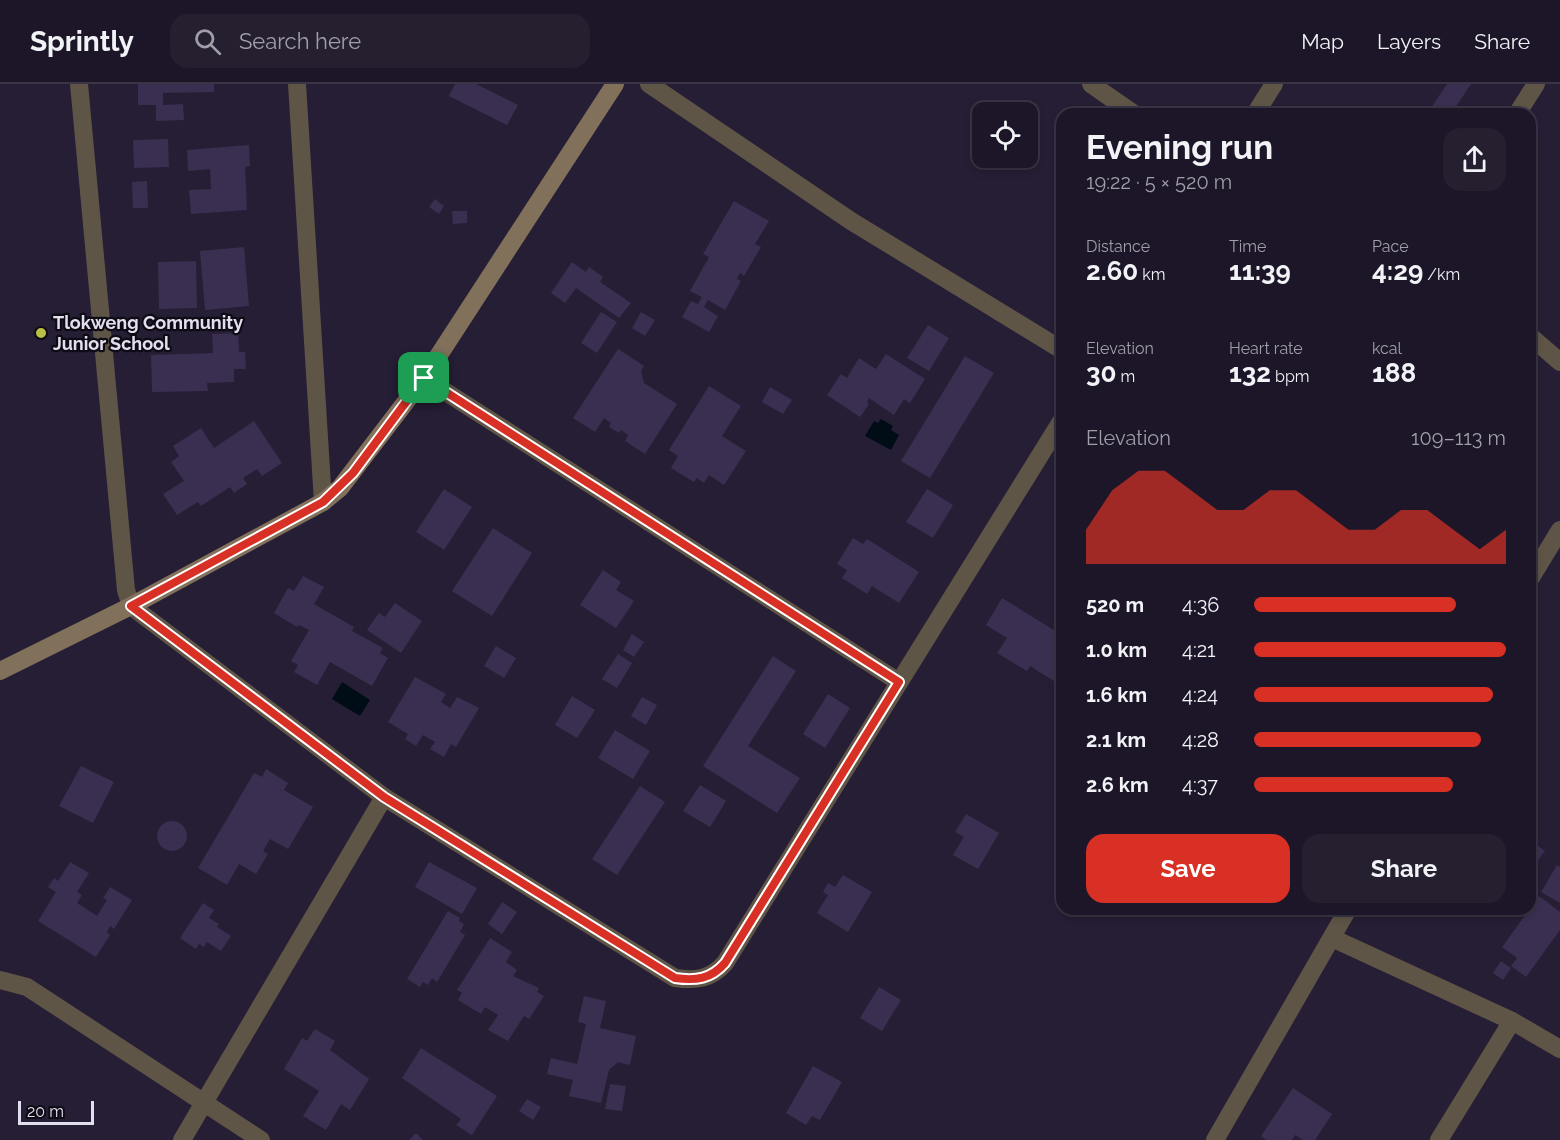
<!DOCTYPE html>
<html lang="en">
<head>
<meta charset="utf-8">
<style>
  :root { --surface:#1c1628; --page:#251f30; --text:#f1f3f6; --muted:#a09fa8; --line:#3a3545; --accent:#d93025 }
  body { margin:0; font-family:Raleway,sans-serif; background:var(--page); color:var(--text); height:100vh; display:flex; flex-direction:column; font-size:22px; white-space:nowrap }
  * { box-sizing:border-box; margin:0 }
  p { font-size:20px; color:var(--muted) }
  .icon { flex:none; width:33px; height:33px; fill:none; stroke:currentColor; stroke-width:2; stroke-linecap:round; stroke-linejoin:round }
  .map { position:relative; flex:1; overflow:hidden }
  .panel { position:absolute; left:1056px; top:24px; width:480px; height:807px; display:flex; flex-direction:column; background:var(--surface); border-radius:18px; box-shadow:0 3px 9px #0003,0 0 0 2px var(--line) }
  .panel>* { flex:none }
  .fabs { position:absolute; left:972px; top:18px; display:grid; gap:12px }
  .fabs a { display:grid; place-items:center; width:66px; height:66px; border-radius:12px; background:var(--surface); box-shadow:0 3px 9px #0003,0 0 0 2px var(--line); font-size:30px }
  .scale { position:absolute; left:18px; bottom:15px; width:76px; box-sizing:border-box; padding-left:6px; border:3px solid #e3dfee; border-top:0; font-size:16px; line-height:21px; white-space:nowrap; color:#e3dfee; -webkit-text-stroke:4px #0e0b15; paint-order:stroke }
  .pin { position:absolute; display:grid; place-items:center; width:51px; height:51px; color:#fff; margin:-26px; border-radius:12px; box-shadow:0 3px 9px #0006 }
  .round { display:grid; place-items:center; flex:none; width:63px; height:63px; border-radius:18px; background:var(--page) }
  .summary { display:flex; align-items:center; justify-content:space-between; height:102px; padding:0 30px }
  h1 { font-size:33px; font-weight:700; line-height:45px }
  .figures { display:grid; grid-template-columns:repeat(3,1fr); gap:9px; height:102px; padding:6px 30px }
  .figures div { display:grid; align-content:center }
  .figures b { font-size:26px; font-weight:700 }
  .figures small { font-size:16px; font-weight:400 }
  .figures p { font-size:16px }
  .chart { height:168px; padding:12px 30px }
  .chart p { display:flex; justify-content:space-between }
  .chart svg { width:100%; height:108px; margin-top:6px; fill:var(--accent); opacity:.7 }
  .action { display:flex; gap:12px; margin-top:auto; padding:12px 30px }
  .action a { flex:1; height:69px; border-radius:18px; background:var(--accent); color:#fff; font-size:24px; font-weight:700; line-height:69px; text-align:center }
  .action a+a { background:var(--page); color:var(--text) }
  ul { padding:0 30px; list-style:none; font-size:20px }
  li { display:grid; grid-template-columns:96px 72px 1fr; align-items:center; height:45px }
  li i { height:15px; border-radius:8px; background:var(--accent) }
  header { display:flex; align-items:center; gap:36px; box-sizing:border-box; height:84px; padding:0 30px; background:var(--surface); border-bottom:2px solid var(--line) }
  header strong { font-size:28px }
  nav { display:flex; gap:33px; margin-inline-start:auto; font-size:21px }
  .search { width:420px; height:54px; background:var(--page); display:flex; align-items:center; gap:15px; box-sizing:border-box; padding:0 21px; border-radius:18px; color:var(--muted); font-size:22px }
  .map>svg:first-child { display:block }
  .water { fill:#000c16 }
  .building { fill:#3a2f50 }
  .lines { fill:none; stroke-linecap:round; stroke-linejoin:round }
  .street { stroke:#5f5547; stroke-width:18 }
  .secondary { stroke:#81705a; stroke-width:18 }
  .route-casing { stroke:#fff; stroke-width:12 }
  .route { stroke:#d93025; stroke-width:8 }
  .poi-dot { fill:#bac045; stroke:#0e0b15; stroke-width:2 }
  .labels { text-anchor:middle; stroke-width:4.5; stroke-linejoin:round; paint-order:stroke }
  .poi-label { font-size:18px; font-weight:bold; fill:#e3dfee; stroke:#0e0b15; text-anchor:start }
</style>
</head>
<body>
<header>
<strong>Sprintly</strong>
<div class="search"><svg class="icon" aria-label="search" viewBox="0 0 24 24"><circle cx="10" cy="10" r="6"/><path d="M15 15l6 6"/></svg>Search here</div>
<nav><a>Map</a><a>Layers</a><a>Share</a></nav>
</header>
<div class="map">
<svg width="1560" height="1056" viewBox="0 0 1560 1056">
  <rect width="100%" height="100%" fill="#261e35"/>
  <g class="water">
    <path d="M881,335L893,342L891,346L899,351L891,366L865,352L874,337L878,339Z"/>
    <path d="M342,598L370,616L360,632L332,615Z"/>
  </g>
  <g class="building">
    <path d="M138,0H214V8L163,9V21L183,20L184,36L156,37V21H138Z"/>
    <path d="M455,0H476L518,21L507,41L449,12Z"/>
    <path d="M1447,0H1471L1451,30H1440L1431,24Z"/>
    <path d="M168,55L169,83L134,84L133,56Z"/>
    <path d="M249,61L250,82L245,83L247,126L191,130L189,106L211,105L210,85L188,87L187,66Z"/>
    <path d="M147,97L148,124H133L132,98Z"/>
    <path d="M435,115L444,122L439,130L429,123Z"/>
    <path d="M734,117L769,137L755,160L761,163L744,192L740,189L737,195L741,197L725,226L708,216L704,223L718,232L709,248L682,233L691,217L698,220L702,213L690,207L709,173L703,170Z"/>
    <path d="M452,127H467V139L453,140Z"/>
    <path d="M244,163L249,222L205,226L200,167Z"/>
    <path d="M196,177L197,224L159,225L158,178Z"/>
    <path d="M572,178L586,188L589,183L603,193L600,198L631,219L619,234L576,204L565,219L551,209Z"/>
    <path d="M601,228L617,238L597,269L581,259Z"/>
    <path d="M641,228L655,236L645,252L632,244Z"/>
    <path d="M928,241L949,254L929,287L907,274Z"/>
    <path d="M238,249L239,268H245L246,285H234V298L207,299L208,307L152,308L151,271L213,269L212,250Z"/>
    <path d="M618,265L644,282L641,287L644,299L677,320L645,370L625,357L628,351L621,346L619,349L609,343L611,339L604,334L595,348L573,334Z"/>
    <path d="M886,270L925,295L910,319L904,315L894,331L869,314L867,318L869,320L860,333L827,311L841,290L847,294L859,274L876,285Z"/>
    <path d="M965,272L994,289L930,394L901,377Z"/>
    <path d="M709,302L741,322L722,352L746,367L724,401L709,391L704,399L697,394L694,398L671,384L678,372L669,366Z"/>
    <path d="M770,303L792,316L783,330L762,318Z"/>
    <path d="M254,337L282,379L262,392L257,385L243,394L247,400L234,409L230,403L201,422L198,418L177,431L163,410L184,397L171,378L179,372L173,362L201,344L214,364Z"/>
    <path d="M444,405L472,423L444,466L416,448Z"/>
    <path d="M927,405L953,421L933,454L906,438Z"/>
    <path d="M493,444L532,469L492,532L452,507Z"/>
    <path d="M853,454L863,460L867,455L919,488L899,519L872,502L867,510L842,494L847,486L837,480Z"/>
    <path d="M603,486L621,498L616,506L634,517L616,544L580,521Z"/>
    <path d="M303,492L324,503L314,520L354,543L352,547L383,564L380,569L388,574L372,602L330,578L317,601L294,588L298,581L291,577L309,546L299,541L297,543L274,529L288,504L294,507Z"/>
    <path d="M1002,514L1062,551L1060,601L1030,582L1027,587L997,569L1007,554L986,541Z"/>
    <path d="M395,519L422,537L401,569L367,546L379,529L385,533Z"/>
    <path d="M632,550L644,558L634,573L623,566Z"/>
    <path d="M496,562L516,574L504,594L484,582Z"/>
    <path d="M618,570L632,579L617,604L602,595Z"/>
    <path d="M773,572L796,587L748,662L800,694L777,729L703,682Z"/>
    <path d="M415,593L446,610L441,618L450,624L457,613L479,624L456,663L451,660L444,673L430,665L435,658L423,651L416,662L405,655L408,650L388,638Z"/>
    <path d="M828,610L850,624L825,664L803,650Z"/>
    <path d="M572,612L595,626L577,654L555,641Z"/>
    <path d="M642,613L657,621L646,641L631,632Z"/>
    <path d="M615,646L650,667L633,695L598,674Z"/>
    <path d="M81,682L114,698L93,739L59,722Z"/>
    <path d="M266,685L288,699L284,706L313,723L288,765L270,755L263,767L268,770L256,790L239,780L227,801L198,784L254,689L262,693Z"/>
    <path d="M700,701L726,717L710,743L683,727Z"/>
    <path d="M640,702L665,718L617,791L592,775Z"/>
    <path d="M966,730L999,749L978,785L953,771L964,753L955,748Z"/>
    <circle cx="172" cy="752" r="15"/>
    <path d="M1530,756L1545,767L1530,787Z"/>
    <path d="M70,778L89,789L77,808L82,811L77,819L97,832L107,816L103,814L110,803L132,816L114,845L110,842L107,848L110,851L96,873L38,837L56,808L48,803L54,794L58,797Z"/>
    <path d="M429,778L477,804L462,830L415,803Z"/>
    <path d="M1557,781L1560,783V819L1541,808Z"/>
    <path d="M843,791L872,808L848,848L817,829L828,811L823,808L828,799L835,803Z"/>
    <path d="M1539,812L1560,828V846L1526,893L1511,882L1517,874L1502,863Z"/>
    <path d="M502,818L517,828L502,850L488,840Z"/>
    <path d="M203,819L214,826L209,834L219,840L217,843L231,852L221,867L207,858L204,863L199,860L196,865L180,854Z"/>
    <path d="M448,827L460,834L459,837L464,840L460,848L465,851L437,898L432,894L428,901L423,898L420,903L407,895Z"/>
    <path d="M490,854L512,868L506,878L517,886L513,892L539,904L537,908L544,912L529,935L524,932L508,957L488,946L498,931L485,923L481,930L458,916L462,909L457,906Z"/>
    <path d="M1501,877L1511,884L1503,896L1493,889Z"/>
    <path d="M879,903L901,916L882,947L860,934Z"/>
    <path d="M584,912L606,917L600,944L636,952L630,981L618,978L609,986L601,1019L569,1012L573,996L547,990L551,974L577,980L586,940L578,938Z"/>
    <path d="M315,945L335,957L330,966L369,995L350,1026L341,1020L326,1046L303,1032L319,1007L284,985L302,954L307,957Z"/>
    <path d="M421,964L497,1012L472,1051L456,1041L461,1035L402,994Z"/>
    <path d="M813,982L842,998L820,1036L812,1032L806,1041L786,1029Z"/>
    <path d="M610,1000L626,1002L622,1027L605,1025Z"/>
    <path d="M1293,1004L1332,1030L1315,1056H1303L1295,1051L1292,1056H1266L1261,1052Z"/>
    <path d="M527,1015L541,1023L533,1036L519,1027Z"/>
    <path d="M416,1049L423,1056H409Z"/>
  </g>
  <g class="lines">
    <g class="street">
      <path d="M79,0L126,506L131,522L384,713L675,894C696,897 711,895 725,879L1062,336"/>
      <path d="M297,0L323,418"/>
      <path d="M649,0L851,137L1062,266"/>
      <path d="M1091,0L1134,30"/>
      <path d="M1255,30L1274,0"/>
      <path d="M1517,30L1536,0"/>
      <path d="M1530,252L1560,278"/>
      <path d="M424,294L899,598"/>
      <path d="M1530,495L1560,446"/>
      <path d="M1332,854L1512,937L1560,965"/>
      <path d="M0,896L27,903L261,1056"/>
      <path d="M182,1056L384,713"/>
      <path d="M1215,1056L1348,825"/>
      <path d="M1439,1056L1512,937"/>
    </g>
    <path class="secondary" d="M0,587L131,522L323,418L340,404L424,294L615,0"/>
  </g>
  <g class="lines">
    <defs>
      <path id="route" d="M424,294L899,598L725,879C711,895 696,897 675,894L384,713L131,522L323,418L353,389Z"/>
    </defs>
    <use href="#route" class="route-casing"/>
    <use href="#route" class="route"/>
  </g>
  <circle class="poi-dot" cx="41" cy="249" r="6"/>
  <g class="labels">
    <g class="poi-label">
      <text x="53" y="245">Tlokweng Community<tspan x="53" dy="21">Junior School</tspan></text>
    </g>
  </g>
</svg>
<div class="fabs">
<a><svg class="icon" aria-label="locate" viewBox="0 0 24 24"><circle cx="12" cy="12" r="6"/><path d="M12 2v4M12 18v4M2 12h4M18 12h4"/></svg></a>
</div>
<div class="scale">20 m</div>
<div class="pin" style="left:424px;top:294px;background:#1e9e55"><svg class="icon" aria-label="arrive" viewBox="0 0 24 24"><path d="M6 21V4h12l-3 4 3 4H6"/></svg></div>
<section class="panel">
<div class="summary"><div><h1>Evening run</h1><p>19:22 · 5 × 520 m</p></div><a class="round"><svg class="icon" aria-label="share" viewBox="0 0 24 24"><path d="M12 15V3M7 8l5-5 5 5M5 13v7h14v-7"/></svg></a></div>
<div class="figures">
<div><p>Distance</p><b>2.60<small> km</small></b></div>
<div><p>Time</p><b>11:39</b></div>
<div><p>Pace</p><b>4:29<small> /km</small></b></div>
</div>
<div class="figures">
<div><p>Elevation</p><b>30<small> m</small></b></div>
<div><p>Heart rate</p><b>132<small> bpm</small></b></div>
<div><p>kcal</p><b>188</b></div>
</div>
<div class="chart"><p><span>Elevation</span>109–113 m</p>
<svg viewBox="0 0 160 44" preserveAspectRatio="none"><path d="M0 44V30L10 14L20 6L30 6L40 14L50 22L60 22L70 14L80 14L90 22L100 30L110 30L120 22L130 22L140 30L150 38L160 30V44z"/></svg>
</div>
<ul>
<li><b>520 m</b>4:36<i style="width:80%"></i></li>
<li><b>1.0 km</b>4:21<i style="width:100%"></i></li>
<li><b>1.6 km</b>4:24<i style="width:95%"></i></li>
<li><b>2.1 km</b>4:28<i style="width:90%"></i></li>
<li><b>2.6 km</b>4:37<i style="width:79%"></i></li>
</ul>
<div class="action"><a>Save</a><a>Share</a></div>
</section>
</div>
</body>
</html>
